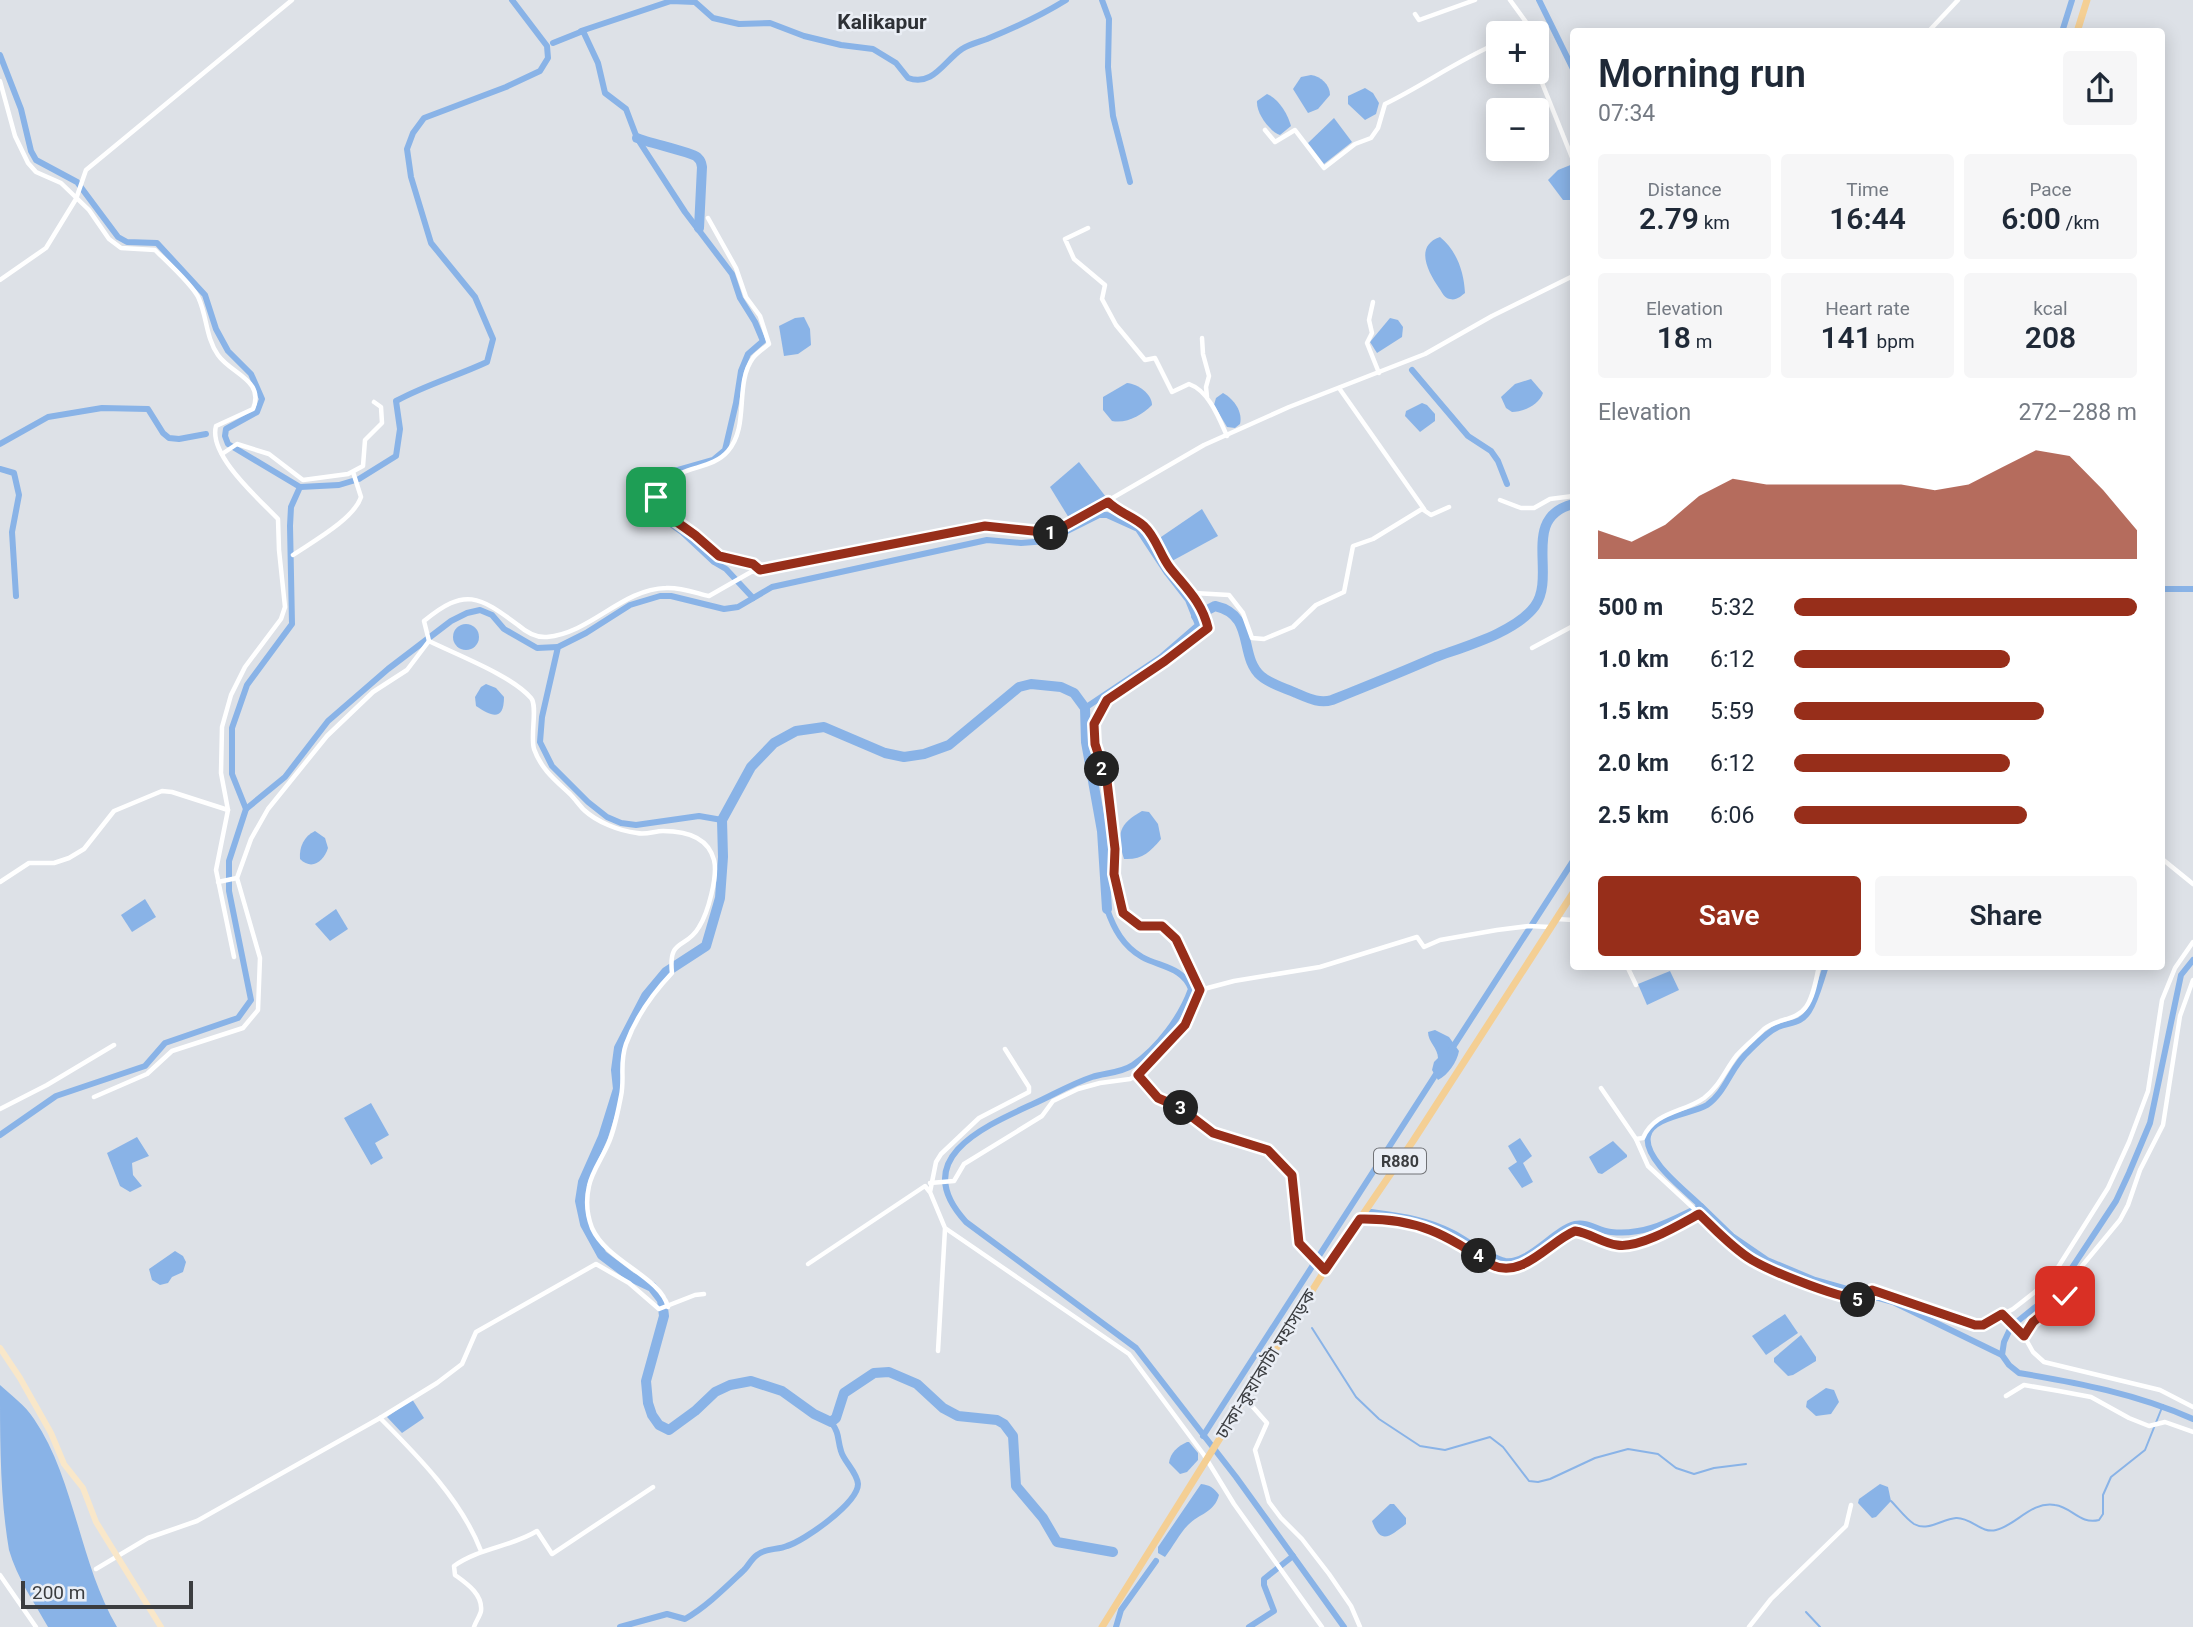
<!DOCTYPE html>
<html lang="en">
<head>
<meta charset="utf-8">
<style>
  :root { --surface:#fff; --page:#f6f6f7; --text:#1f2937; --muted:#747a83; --accent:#972e1a }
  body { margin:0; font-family:Roboto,"Noto Sans Bengali",sans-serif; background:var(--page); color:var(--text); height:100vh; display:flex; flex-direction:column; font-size:26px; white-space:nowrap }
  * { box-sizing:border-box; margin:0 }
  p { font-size:23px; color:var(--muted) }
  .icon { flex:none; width:38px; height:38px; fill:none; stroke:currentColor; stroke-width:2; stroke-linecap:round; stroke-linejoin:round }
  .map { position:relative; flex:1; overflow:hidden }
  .panel { position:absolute; left:1570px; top:28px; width:595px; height:942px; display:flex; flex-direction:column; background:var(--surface); border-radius:7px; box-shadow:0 4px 18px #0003 }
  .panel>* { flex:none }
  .fabs { position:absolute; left:1486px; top:21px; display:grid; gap:14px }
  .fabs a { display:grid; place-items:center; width:63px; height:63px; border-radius:7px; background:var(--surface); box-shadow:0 4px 18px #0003; font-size:35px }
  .scale { position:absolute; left:21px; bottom:18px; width:172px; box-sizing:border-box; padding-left:7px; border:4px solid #3b3d40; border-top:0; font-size:19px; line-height:24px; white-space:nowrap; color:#3b3d40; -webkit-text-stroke:5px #eaeef5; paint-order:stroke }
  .pin { position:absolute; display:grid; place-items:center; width:60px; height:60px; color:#fff; margin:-30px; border-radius:14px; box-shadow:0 4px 10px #0006 }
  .km { position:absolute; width:35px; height:35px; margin:-18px; border-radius:50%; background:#222; color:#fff; font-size:19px; line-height:35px; text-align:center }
  .round { display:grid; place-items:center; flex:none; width:74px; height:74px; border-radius:7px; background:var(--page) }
  .overview { display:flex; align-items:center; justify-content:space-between; height:119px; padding:0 28px }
  h1 { font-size:38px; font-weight:600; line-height:52px }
  .stats { display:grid; grid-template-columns:repeat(3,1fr); gap:10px; height:119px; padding:7px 28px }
  .stats div { display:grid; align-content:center; border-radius:7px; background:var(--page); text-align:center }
  .stats b { font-size:30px; font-weight:600 }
  .stats small { font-size:19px; font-weight:400 }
  .stats p { font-size:19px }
  .chart { height:196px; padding:14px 28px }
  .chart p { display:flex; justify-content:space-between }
  .chart svg { width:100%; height:126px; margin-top:7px; fill:var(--accent); opacity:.7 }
  .cta { display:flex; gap:14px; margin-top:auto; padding:14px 28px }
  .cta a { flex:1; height:80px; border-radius:7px; background:var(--accent); color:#fff; font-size:28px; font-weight:600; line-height:80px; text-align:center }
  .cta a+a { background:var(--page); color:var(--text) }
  ul { padding:0 28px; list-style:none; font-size:23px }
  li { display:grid; grid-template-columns:112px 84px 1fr; align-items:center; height:52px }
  li i { height:18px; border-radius:9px; background:var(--accent) }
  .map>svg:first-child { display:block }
  .water { fill:#89b3e7 }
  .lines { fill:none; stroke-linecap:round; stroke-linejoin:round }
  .stream { stroke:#89b3e7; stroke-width:2 }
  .canal { stroke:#89b3e7; stroke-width:6 }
  .river { stroke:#89b3e7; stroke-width:10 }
  .street { stroke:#fff; stroke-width:4.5 }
  .secondary { stroke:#f9e7c9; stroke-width:6 }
  .primary { stroke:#f4cf94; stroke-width:7 }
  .route-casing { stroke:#fff; stroke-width:14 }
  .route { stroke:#972e1a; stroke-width:9 }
  .labels { text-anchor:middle; stroke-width:5; stroke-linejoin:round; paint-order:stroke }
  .shield { fill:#eaeef5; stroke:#707276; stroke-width:2 }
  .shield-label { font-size:16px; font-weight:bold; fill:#3b3d40 }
  .street-label { font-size:18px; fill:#3b3d40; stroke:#eaeef5 }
  .quarter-label { font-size:21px; font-weight:bold; fill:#2e3136; stroke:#eaeef5 }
</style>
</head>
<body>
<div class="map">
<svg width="2193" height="1627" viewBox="0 0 2193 1627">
  <rect width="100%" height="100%" fill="#dde1e7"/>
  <g class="water">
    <path d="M1311,75C1321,76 1330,85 1330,95L1318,109L1308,113L1293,89L1301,77Z"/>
    <path d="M1365,88L1373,93L1379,103L1376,114L1365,120L1348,104V96Z"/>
    <path d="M1267,94C1278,98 1288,114 1291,126L1280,135C1269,131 1256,113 1257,101Z"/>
    <path d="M1334,118L1352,142L1324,164L1308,143Z"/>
    <path d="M1573,164V200H1563L1548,180L1558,170Z"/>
    <path d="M1440,237C1457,251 1464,272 1465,293C1461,296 1456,301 1450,299C1444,298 1442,292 1439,288C1428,272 1414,246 1440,237Z"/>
    <path d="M804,317L810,329L811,345L798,354L784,356L779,326L795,318Z"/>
    <path d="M1390,318L1398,320L1403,327L1402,337L1377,353L1370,342Z"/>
    <path d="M1531,379L1543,393C1539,405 1523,412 1512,412L1506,408L1501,397L1515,384Z"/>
    <path d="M1127,383C1138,384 1152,394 1152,405C1142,415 1127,424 1112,421L1103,410V397Z"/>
    <path d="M1223,393C1234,399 1243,412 1240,424L1235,428L1227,427L1214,405L1216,398Z"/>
    <path d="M1422,403L1427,405L1435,414V421L1420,432L1405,416L1406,411Z"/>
    <path d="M1079,462L1106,497L1069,518L1050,487Z"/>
    <path d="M1202,509L1218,536L1172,561L1160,540L1161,537Z"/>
    <circle cx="466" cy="637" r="13"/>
    <path d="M486,684L496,688L504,697C504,721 492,717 476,706L475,697L481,687Z"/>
    <path d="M1142,811L1149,812L1158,824L1161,839C1150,852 1142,860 1124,859C1116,834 1119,824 1142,811Z"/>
    <path d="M315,831L325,838L328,848C324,861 312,871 300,859C299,847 304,836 315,831Z"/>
    <path d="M145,899L156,917L132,932L121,915Z"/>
    <path d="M336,909L348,929L330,941L315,924Z"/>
    <path d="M1670,971L1679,990L1647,1005L1638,984Z"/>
    <path d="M1435,1030L1449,1037L1459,1051C1457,1062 1448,1075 1438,1080L1432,1070L1434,1062L1438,1058C1438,1048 1428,1042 1428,1032Z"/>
    <path d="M371,1103L389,1135L375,1143L383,1158L371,1165L344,1118Z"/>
    <path d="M137,1137L149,1156L132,1163L133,1175L142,1186L130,1192L120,1186L107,1153Z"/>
    <path d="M1520,1138L1532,1156L1523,1163L1533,1182L1522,1188L1508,1168L1517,1162L1508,1146Z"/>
    <path d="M1613,1141L1627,1155V1157L1602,1174L1598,1173L1589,1157Z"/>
    <path d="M175,1251L183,1256L186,1262L183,1272L172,1277L168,1283L160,1285L152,1280L149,1269Z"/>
    <path d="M1785,1314L1798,1333L1766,1355L1752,1336Z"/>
    <path d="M1801,1335L1816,1357V1361L1793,1375L1788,1376L1774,1362V1358Z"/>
    <path d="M0,1385C12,1396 25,1405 34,1419C75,1479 79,1562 117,1627H48C34,1602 17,1578 9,1550C0,1498 0,1439 0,1385Z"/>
    <path d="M1826,1388L1834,1390L1839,1402L1831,1414L1816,1416L1806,1407L1807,1401Z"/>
    <path d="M412,1399L424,1418L402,1433L387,1417Z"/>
    <path d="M1187,1442H1189L1198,1453V1460L1187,1472L1180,1474L1169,1463C1170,1453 1178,1446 1187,1442Z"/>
    <path d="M1201,1484C1210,1485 1214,1488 1219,1495C1214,1513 1200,1513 1188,1525C1179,1534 1173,1547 1165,1557L1158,1553V1547Z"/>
    <path d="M1880,1484L1888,1487L1891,1501L1876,1517L1872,1518L1858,1503L1859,1499Z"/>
    <path d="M1390,1504H1394L1406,1518V1524C1390,1536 1381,1546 1372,1521Z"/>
  </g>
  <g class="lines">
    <g class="stream">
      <path d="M1312,1328L1356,1397L1379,1419L1420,1446L1445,1450L1490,1437L1503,1447L1529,1481L1538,1482L1550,1479L1595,1458L1628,1449L1658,1454L1676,1468L1694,1474L1714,1468L1746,1464"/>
      <path d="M1891,1501C1898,1508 1906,1519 1914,1524C1928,1532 1942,1519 1956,1518C1971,1517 1981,1534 1996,1530C2017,1525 2031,1501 2055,1505C2072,1507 2080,1525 2099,1520L2103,1514V1495L2111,1477L2145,1450L2163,1405"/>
      <path d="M1806,1612L1820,1627"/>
    </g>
    <g class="canal">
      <path d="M1102,0L1109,19L1108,67L1113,116L1130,182"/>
      <path d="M1539,0L1573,69"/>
      <path d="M581,31L671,1L695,2L713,18L739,24L770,23L804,36L841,45L873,49L896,63L908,78C933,87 944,61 962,49C970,44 979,42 987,39C1014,28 1042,15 1066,0"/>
      <path d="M2062,32L2072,0"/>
      <path d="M553,43L583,31L598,63L605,93L626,109L637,138L646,152L685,212L732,274L740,298L755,322L763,341L748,354L741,371L736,403L725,450L713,460L671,472L655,490L653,505L658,515L682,532L714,562L726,569L753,598"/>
      <path d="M0,55L21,109L31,151L36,160L77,182L118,237L127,242L157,243L205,295L216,329L228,351L251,374L262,399L257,412L226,429L225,436L228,444L300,487L339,485L359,479L396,456L400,429L396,401C425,385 457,376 487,362L493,339L475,297L431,243L411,177L407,149L413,133L424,118L506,87L540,71L548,58L547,46L512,0"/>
      <path d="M1412,370L1468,436L1491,451L1498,461L1507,484"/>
      <path d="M0,444L48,417L102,408L148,409L163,433L169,438L179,439L206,434"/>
      <path d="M0,469L14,473L19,495L12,532L16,596"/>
      <path d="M2161,589H2193"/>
      <path d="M246,809L232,774V728L247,685L292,624L290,526L291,507L300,487"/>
      <path d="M722,820L699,816L636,825L621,823L607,817L588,802L552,766L540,742L542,717L558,647L586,633L630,605L660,596H671L724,609L738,607L772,587L987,540L1021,543L1047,541L1099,515H1107L1138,529L1167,573L1188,600L1198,625L1161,657L1085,708"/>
      <path d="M1107,909C1114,929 1123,946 1142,957C1160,967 1183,967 1191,989C1181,1017 1158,1048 1133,1065C1121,1073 1105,1073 1092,1077C1071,1084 1053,1095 1033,1104C983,1127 908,1159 966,1222L1136,1348L1236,1477L1344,1627"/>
      <path d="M1451,1050L1573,861"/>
      <path d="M0,1135L56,1096L145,1066L165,1043L238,1018L251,1000L229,891V861L246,809L285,777L328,721L388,669L451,621L467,613L480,610L492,615L504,629L537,648L558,647"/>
      <path d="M1701,1206C1686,1191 1643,1159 1648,1136C1651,1117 1692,1114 1707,1105C1726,1092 1731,1066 1749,1051C1757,1043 1767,1032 1778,1027C1790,1022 1801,1024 1809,1011C1817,998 1821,980 1826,966"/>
      <path d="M1371,1212C1400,1216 1427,1219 1453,1233C1468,1241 1489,1257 1505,1261C1527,1265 1554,1229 1575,1224C1588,1221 1598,1231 1611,1232C1646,1236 1671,1220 1701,1206L1732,1236L1767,1260L1815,1280L1893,1302L2002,1355"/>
      <path d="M2013,1325L2058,1289L2116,1201L2129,1173L2150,1123L2181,975L2193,960"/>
      <path d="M2011,1327L2004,1342L2002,1355L2009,1365L2019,1373C2079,1383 2137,1394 2193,1419"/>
      <path d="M1203,1436L1438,1071"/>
      <path d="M620,1627L667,1614L685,1619C706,1607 725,1588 743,1571C748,1567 751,1559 757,1555C765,1548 778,1550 787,1546C804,1541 858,1503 858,1484C857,1472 844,1462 841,1451C837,1438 840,1434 831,1422"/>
      <path d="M1116,1627L1121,1610L1156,1561"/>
      <path d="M1249,1627L1274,1611L1264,1585V1579L1293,1556"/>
    </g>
    <g class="river">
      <path d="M637,138C649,143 691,152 697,157C701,161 701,162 702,167L699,228"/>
      <path d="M1196,616L1215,606C1256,615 1238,656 1261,676C1270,684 1285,688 1296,693C1308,698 1319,704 1332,700C1367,686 1402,672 1436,657C1466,646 1516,632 1535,606C1557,575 1520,518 1573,504"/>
      <path d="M1107,909L1102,831L1086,742L1085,708L1074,693L1061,687L1031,684L1019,687L949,745L924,754L904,757L885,753L824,727L796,731L774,743L751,767L722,820L723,857L720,898L706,946L666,972L646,996L619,1048L616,1070L618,1089L603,1137L583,1182L580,1201L585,1224L602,1255L631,1277L652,1287L662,1300L664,1316L646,1381L648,1403L652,1415L659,1425L669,1430L695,1411L715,1392L730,1385L751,1381L782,1391L814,1414L831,1422L836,1418L844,1393L874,1373L889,1372L917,1384L943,1408L958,1416L997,1420L1004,1424L1013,1436L1016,1486L1043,1518L1057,1542L1113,1552"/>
    </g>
    <g class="street">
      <path d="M1510,0L1526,22V27L1523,33"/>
      <path d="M1415,14L1419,20L1475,0"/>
      <path d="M1928,32L1958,0"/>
      <path d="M1536,68L1573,160"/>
      <path d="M0,81L15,136L28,163L36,172L61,183L89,210L109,239L121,248L155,250C166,261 194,286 199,299C207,317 206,338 218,355C231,374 265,380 253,409L216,426C208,455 259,499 278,519L279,550L285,607L281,619L245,667L231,695L222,727L221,773L228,810L216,870L234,957"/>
      <path d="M1265,130L1275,142L1295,130L1324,168L1355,144L1371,138L1378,128L1385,104C1424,85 1458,60 1498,43"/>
      <path d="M708,218L736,268L746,297L760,316L769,344C764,348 757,353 753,358C734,384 750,426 728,451C712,470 683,465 667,483C661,489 657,492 657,501L667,515L689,530L719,557L753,564L760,570"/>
      <path d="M1088,228L1065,239L1074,259L1105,285L1102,299L1116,325L1145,360L1155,358L1172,392L1189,384C1209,391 1219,418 1227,436"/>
      <path d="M0,280L46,248L76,199L86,170L292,0"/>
      <path d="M1373,302L1369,320L1372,333L1367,343L1379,373"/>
      <path d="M1202,338L1203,354L1209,376L1206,387L1207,397"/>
      <path d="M1339,388L1424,509"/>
      <path d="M222,454L237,444L269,454L303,480L348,474L363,466L365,440L382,423L381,407L374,402"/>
      <path d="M1500,500L1521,508H1534L1550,499L1573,496"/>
      <path d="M293,555C312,542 354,519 361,497L353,472"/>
      <path d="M1194,593L1229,595L1243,613L1252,638L1264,639L1293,627L1316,605L1344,592L1353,546L1373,539L1422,509L1431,515L1449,507"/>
      <path d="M1532,648L1573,626"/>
      <path d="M2161,858L2193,884"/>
      <path d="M0,882L29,863H54L69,858L84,849L114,811L162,791L172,792L228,810"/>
      <path d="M218,882L237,878"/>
      <path d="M1557,919L1573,920"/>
      <path d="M1627,966L1636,985"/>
      <path d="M2193,980L2180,1016L2163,1125L2140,1170L2128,1205L2120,1220L2082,1266L2065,1296L2033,1322L2024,1336L2033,1352L2044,1362L2160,1390L2193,1407"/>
      <path d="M1200,990L1234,981L1320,967L1417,937L1424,947L1440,940L1497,930L1529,926L1550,927"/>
      <path d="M1005,1049L1029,1087V1092L979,1118L941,1154L936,1162L930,1192L945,1228L1129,1354L1204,1455L1234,1504L1322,1627"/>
      <path d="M1138,1075L1158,1098L1179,1107L1213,1133L1268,1150L1292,1175L1299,1243L1325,1270"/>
      <path d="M1601,1088L1636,1139L1648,1166L1742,1253L1764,1266L1809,1284L1856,1300L1869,1299L1872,1290L1964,1323L1983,1325L2013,1309L2050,1280L2108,1188L2129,1142L2148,1091L2162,1000L2175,968L2193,942"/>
      <path d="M94,1097L147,1074L172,1051L243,1028L258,1010L260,958L237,878L251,839L268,809L327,736L373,692L407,670L429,641"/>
      <path d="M0,1109L47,1085L114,1045"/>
      <path d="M1636,1139L1643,1138C1655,1111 1683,1113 1704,1098C1720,1086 1725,1070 1737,1055C1745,1046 1755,1038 1764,1029C1777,1018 1796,1021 1806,1007C1814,996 1816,979 1819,966"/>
      <path d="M930,1183L954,1181L964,1164L1042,1116L1053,1101L1078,1089L1100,1083L1130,1079L1138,1075L1185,1025L1200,990L1176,939L1162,927L1140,926L1123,913L1114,874L1115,849L1106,781L1095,744L1094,724L1107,700L1165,661L1208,628C1202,602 1186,588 1170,568C1160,555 1156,537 1144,526C1133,516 1119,513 1108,502"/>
      <path d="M1360,1219C1420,1218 1444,1234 1492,1265C1522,1280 1549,1241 1575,1231C1591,1233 1602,1243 1616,1245C1639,1249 1679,1225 1698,1214"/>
      <path d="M808,1264L925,1186L929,1191"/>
      <path d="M668,1307C660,1276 607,1262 592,1228C587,1215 586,1199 589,1186C592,1171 603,1157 609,1142C615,1128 618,1111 621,1096C625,1078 619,1064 626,1044C636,1017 653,993 672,973C668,937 686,950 699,927C708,913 718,876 714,860C708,837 685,831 663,831C655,831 646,835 637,833C619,831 597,822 584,810C579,805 575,799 570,794C555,780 541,769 534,749C530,735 538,706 531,698C511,675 457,655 429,641L424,621C465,587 479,596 518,625C526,632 536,638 547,637C591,633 622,589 666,588C680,587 696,593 709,596L751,572L760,570L985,526L1052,533L1204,445L1289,407L1425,354L1492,316L1573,276"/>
      <path d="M2003,1315L2024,1336"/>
      <path d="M938,1351L945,1229"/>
      <path d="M2006,1396L2024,1385L2059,1391L2091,1397L2129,1418L2149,1426L2165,1422L2193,1432"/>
      <path d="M1245,1398L1267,1423L1255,1450L1269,1502L1281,1518L1302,1539L1329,1574L1351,1606L1360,1627"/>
      <path d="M380,1418C418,1456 462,1501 481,1551"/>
      <path d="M96,1569L148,1538L197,1521L380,1418L437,1383L462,1364L476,1332L596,1264L629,1283L659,1309L695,1295L704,1294"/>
      <path d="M0,1575L36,1627"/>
      <path d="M474,1627C476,1621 480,1616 481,1611C483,1594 466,1583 455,1575L454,1566C479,1548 511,1547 537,1531L552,1554L653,1487"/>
      <path d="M1749,1627L1771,1599L1846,1526L1851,1505"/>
    </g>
    <path class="secondary" d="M0,1348L20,1378L51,1433L64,1464L83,1488L96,1522L161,1627"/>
    <g class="primary">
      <path d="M2077,32L2087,0"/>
      <path d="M1102,1627L1325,1270L1413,1141L1573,893"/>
    </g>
  </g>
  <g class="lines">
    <defs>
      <path id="route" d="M656,497L660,507L667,515L695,535L719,556L753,564L760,570L985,526L1052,533L1108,502C1119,513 1133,516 1144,526C1156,537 1160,555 1170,568C1186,588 1202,602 1208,628L1165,661L1107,700L1094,724L1095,744L1107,781L1115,849L1114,874L1123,913L1140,926H1162L1176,939L1200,990L1185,1025L1138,1075L1158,1098L1179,1107L1213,1133L1268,1150L1292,1175L1299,1243L1325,1270L1360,1219C1419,1218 1444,1234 1492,1265C1522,1280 1550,1241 1575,1231C1590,1233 1602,1243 1617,1245C1639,1249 1679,1225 1699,1214C1715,1229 1732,1248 1752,1260C1771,1271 1850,1304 1869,1299L1872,1290L1975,1325H1983L2002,1314L2024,1336L2033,1322L2065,1296"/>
    </defs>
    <use href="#route" class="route-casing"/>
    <use href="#route" class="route"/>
  </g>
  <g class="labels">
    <rect class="shield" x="1374" y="1148.5" width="52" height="25" rx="5"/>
    <g class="shield-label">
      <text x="1400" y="1167">R880</text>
    </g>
    <g class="street-label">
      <text transform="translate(1266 1364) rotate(-58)" y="6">ঢাকা-কুয়াকাটা মহাসড়ক</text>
    </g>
    <g class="quarter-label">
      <text x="882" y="29">Kalikapur</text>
    </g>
  </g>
</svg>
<div class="fabs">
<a>+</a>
<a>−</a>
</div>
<div class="scale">200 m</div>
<div class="pin" style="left:656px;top:497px;background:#1e9e55"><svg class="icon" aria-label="arrive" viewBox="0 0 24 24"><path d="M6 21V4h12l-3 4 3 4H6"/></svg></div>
<div class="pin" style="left:2065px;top:1296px;background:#d93025"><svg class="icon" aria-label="check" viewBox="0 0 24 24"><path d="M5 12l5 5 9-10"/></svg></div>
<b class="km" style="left:1051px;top:533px">1</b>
<b class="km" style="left:1102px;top:769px">2</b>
<b class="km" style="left:1181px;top:1108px">3</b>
<b class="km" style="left:1479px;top:1256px">4</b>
<b class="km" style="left:1858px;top:1300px">5</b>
<section class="panel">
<div class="overview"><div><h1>Morning run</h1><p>07:34</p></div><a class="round"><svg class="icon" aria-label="share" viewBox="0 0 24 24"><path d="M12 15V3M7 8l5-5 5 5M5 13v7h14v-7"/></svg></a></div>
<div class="stats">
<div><p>Distance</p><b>2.79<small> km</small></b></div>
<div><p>Time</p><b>16:44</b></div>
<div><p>Pace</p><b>6:00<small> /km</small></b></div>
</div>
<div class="stats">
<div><p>Elevation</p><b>18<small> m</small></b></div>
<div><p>Heart rate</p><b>141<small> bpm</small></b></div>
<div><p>kcal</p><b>208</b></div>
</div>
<div class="chart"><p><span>Elevation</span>272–288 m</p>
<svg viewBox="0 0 160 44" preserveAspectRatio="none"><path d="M0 44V34L10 38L20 32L30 22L40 16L50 18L60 18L70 18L80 18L90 18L100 20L110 18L120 12L130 6L140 8L150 20L160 34V44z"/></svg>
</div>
<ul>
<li><b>500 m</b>5:32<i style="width:100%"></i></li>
<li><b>1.0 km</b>6:12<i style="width:63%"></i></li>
<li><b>1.5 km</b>5:59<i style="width:73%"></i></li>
<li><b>2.0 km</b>6:12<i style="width:63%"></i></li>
<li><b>2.5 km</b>6:06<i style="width:68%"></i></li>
</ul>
<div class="cta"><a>Save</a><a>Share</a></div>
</section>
</div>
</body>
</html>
